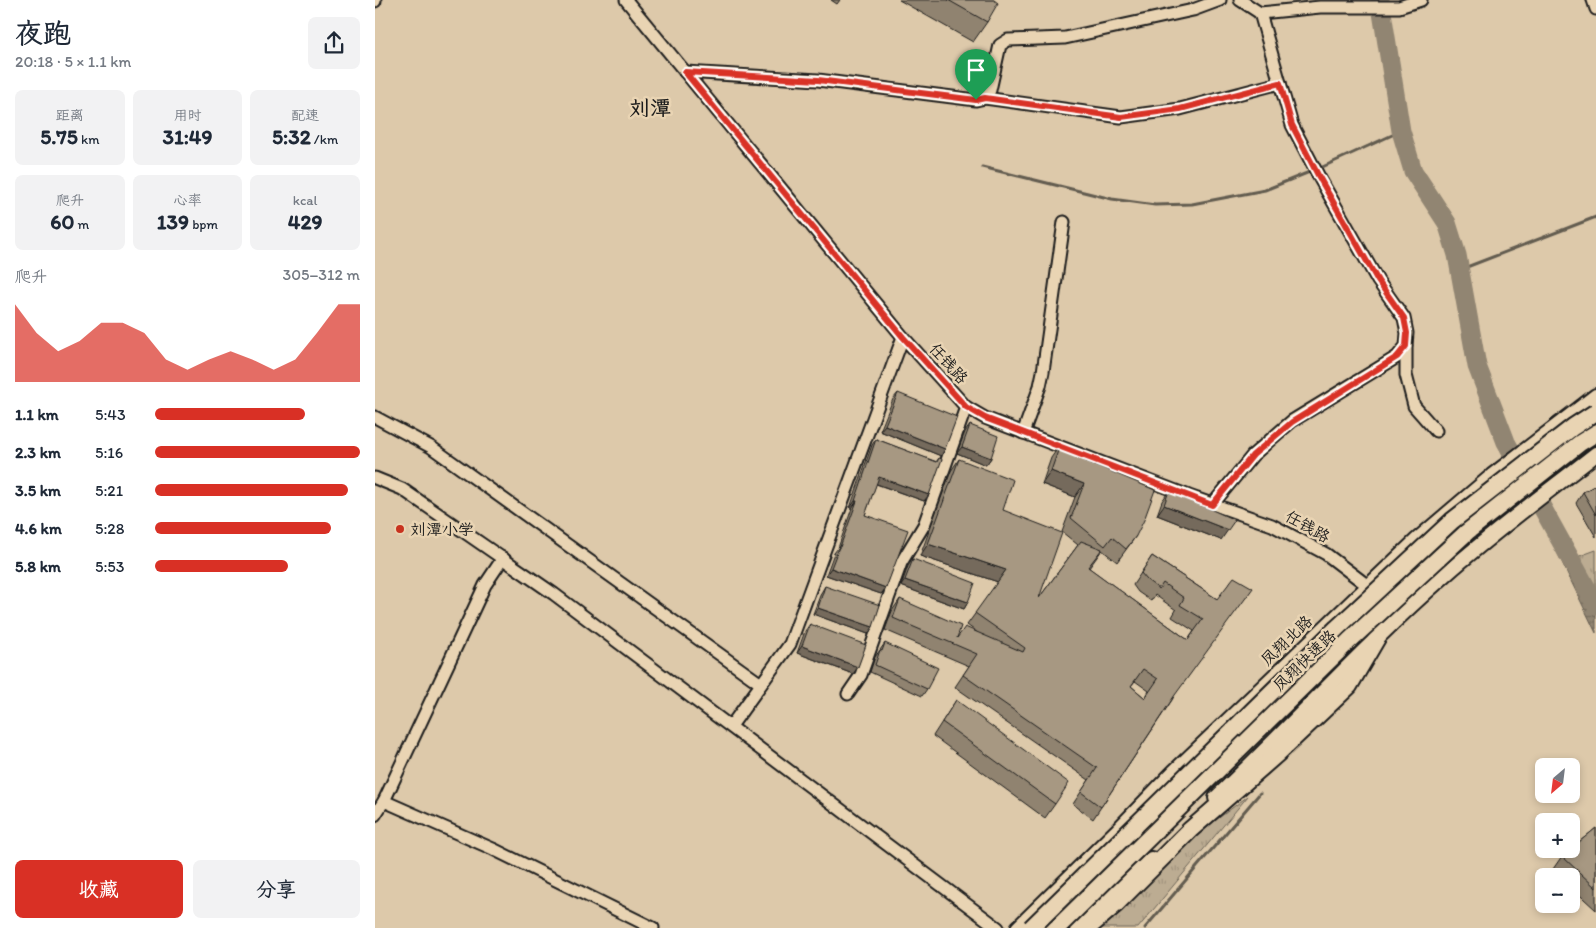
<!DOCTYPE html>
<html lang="zh">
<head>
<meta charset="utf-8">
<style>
  :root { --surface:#fff; --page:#f2f2f3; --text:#1f2937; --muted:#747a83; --accent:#d93025 }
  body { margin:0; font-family:Itim,"LXGW WenKai TC",sans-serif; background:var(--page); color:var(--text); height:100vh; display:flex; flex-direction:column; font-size:19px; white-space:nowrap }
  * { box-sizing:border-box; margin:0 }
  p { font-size:16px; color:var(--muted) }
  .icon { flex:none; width:28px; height:28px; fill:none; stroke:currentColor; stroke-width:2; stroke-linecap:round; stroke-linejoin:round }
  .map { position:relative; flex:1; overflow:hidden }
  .panel { display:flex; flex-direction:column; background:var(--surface); width:375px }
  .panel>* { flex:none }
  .needle { width:32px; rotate:208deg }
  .controls { position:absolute; left:1160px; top:758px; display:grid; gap:10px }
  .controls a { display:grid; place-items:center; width:45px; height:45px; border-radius:8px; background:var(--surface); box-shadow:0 2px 8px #0003; font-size:25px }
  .pin { position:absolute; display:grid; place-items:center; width:42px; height:42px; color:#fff; margin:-51px -21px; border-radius:50% 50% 50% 0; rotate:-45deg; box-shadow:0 0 5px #0007 }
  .pin .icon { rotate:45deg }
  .round { display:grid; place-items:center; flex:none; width:52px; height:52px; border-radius:8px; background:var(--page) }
  .head { display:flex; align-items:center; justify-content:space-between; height:85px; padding:0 15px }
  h1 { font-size:28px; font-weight:700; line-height:38px }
  .figures { display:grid; grid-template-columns:repeat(3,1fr); gap:8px; height:85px; padding:5px 15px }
  .figures div { display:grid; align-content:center; border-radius:8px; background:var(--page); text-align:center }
  .figures b { font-size:21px; font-weight:700 }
  .figures small { font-size:14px; font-weight:400 }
  .figures p { font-size:14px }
  .chart { height:140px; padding:10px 15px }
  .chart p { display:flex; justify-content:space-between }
  .chart svg { width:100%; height:90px; margin-top:5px; fill:var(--accent); opacity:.7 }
  .cta { display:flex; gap:10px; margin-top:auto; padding:10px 15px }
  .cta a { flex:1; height:58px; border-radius:8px; background:var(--accent); color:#fff; font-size:20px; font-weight:700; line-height:58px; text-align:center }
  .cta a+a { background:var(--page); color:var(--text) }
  ul { padding:0 15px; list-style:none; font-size:16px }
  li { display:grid; grid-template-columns:80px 60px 1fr; align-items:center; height:38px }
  li i { height:12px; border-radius:6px; background:var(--accent) }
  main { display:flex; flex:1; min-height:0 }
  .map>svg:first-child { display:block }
  .grass { fill:url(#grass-tufts); stroke:#6c6457 }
  .water { fill:url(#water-rules); stroke:#625b50 }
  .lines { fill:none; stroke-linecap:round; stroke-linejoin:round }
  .stream { stroke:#625b50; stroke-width:3 }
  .river { stroke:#918572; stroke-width:19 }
  .minor-casing { stroke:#1c1c1c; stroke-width:15 }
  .major-casing { stroke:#1c1c1c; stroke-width:18 }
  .highway-casing { stroke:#1c1c1c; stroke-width:20 }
  .minor { stroke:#e9d4b3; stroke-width:11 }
  .major { stroke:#e9d4b3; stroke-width:14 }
  .highway { stroke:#e9d4b3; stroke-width:16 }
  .highway-bridge-casing { stroke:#1c1c1c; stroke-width:20; stroke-linecap:butt }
  .highway-bridge { stroke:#e9d4b3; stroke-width:16 }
  .wall { fill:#908370; stroke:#1c1c1c; fill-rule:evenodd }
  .shaded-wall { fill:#756a5b; stroke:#1c1c1c }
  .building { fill:#a79882; stroke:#1c1c1c; fill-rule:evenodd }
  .route-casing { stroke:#fff; stroke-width:10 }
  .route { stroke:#d93025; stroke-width:6 }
  .poi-dot { fill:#c8321e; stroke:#e9d4b3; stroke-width:2 }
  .labels { text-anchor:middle; stroke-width:5; stroke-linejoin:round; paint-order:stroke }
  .street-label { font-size:16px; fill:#1c1c1c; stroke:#e9d4b3 }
  .poi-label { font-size:16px; fill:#1c1c1c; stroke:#e9d4b3; text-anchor:start }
  .district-label { font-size:21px; font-weight:bold; fill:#1c1c1c; stroke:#e9d4b3 }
</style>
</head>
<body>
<main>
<section class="panel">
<div class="head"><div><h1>夜跑</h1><p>20:18 · 5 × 1.1 km</p></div><a class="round"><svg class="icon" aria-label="share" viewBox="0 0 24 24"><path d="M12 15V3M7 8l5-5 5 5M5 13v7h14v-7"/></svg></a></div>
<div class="figures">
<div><p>距离</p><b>5.75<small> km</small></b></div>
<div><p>用时</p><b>31:49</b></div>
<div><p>配速</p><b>5:32<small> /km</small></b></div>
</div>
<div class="figures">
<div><p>爬升</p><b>60<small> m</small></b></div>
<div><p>心率</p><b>139<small> bpm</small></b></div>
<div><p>kcal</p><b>429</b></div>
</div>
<div class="chart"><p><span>爬升</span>305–312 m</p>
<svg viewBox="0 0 160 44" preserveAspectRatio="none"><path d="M0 44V6L10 20L20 29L30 24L40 15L50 15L60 20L70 33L80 38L90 33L100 29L110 33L120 38L130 33L140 20L150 6L160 6V44z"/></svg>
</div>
<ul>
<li><b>1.1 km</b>5:43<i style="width:73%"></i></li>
<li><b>2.3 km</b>5:16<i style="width:100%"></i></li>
<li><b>3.5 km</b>5:21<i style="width:94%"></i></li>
<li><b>4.6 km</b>5:28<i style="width:86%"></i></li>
<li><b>5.8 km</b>5:53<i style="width:65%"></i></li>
</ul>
<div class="cta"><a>收藏</a><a>分享</a></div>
</section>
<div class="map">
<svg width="1221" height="928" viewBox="0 0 1221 928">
  <defs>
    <pattern id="grass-tufts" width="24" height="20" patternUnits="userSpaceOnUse" patternTransform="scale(1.25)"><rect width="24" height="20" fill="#bcac92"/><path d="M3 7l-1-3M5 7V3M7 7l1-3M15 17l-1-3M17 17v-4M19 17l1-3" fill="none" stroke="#a1937d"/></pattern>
    <pattern id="water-rules" width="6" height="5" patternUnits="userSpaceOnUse" patternTransform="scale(1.25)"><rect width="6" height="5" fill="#918572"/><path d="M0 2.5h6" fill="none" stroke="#766c5d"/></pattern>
  </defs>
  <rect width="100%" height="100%" fill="#ddc9aa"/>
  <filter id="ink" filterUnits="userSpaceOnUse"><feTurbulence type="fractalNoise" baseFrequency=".02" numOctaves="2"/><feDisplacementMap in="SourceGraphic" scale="10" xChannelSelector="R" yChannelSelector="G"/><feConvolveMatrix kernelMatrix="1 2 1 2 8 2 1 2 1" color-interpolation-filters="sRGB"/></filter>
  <g filter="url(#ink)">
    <g class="grass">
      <path d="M1221,550V591L1212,579L1202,557Z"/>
      <path d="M873,796L763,928H722L820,836Z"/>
    </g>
    <path class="water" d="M1183,554L1212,579L1221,591V633Z"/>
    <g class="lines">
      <g class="stream">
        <path d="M607,167L737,199L780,205L817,204L890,190L937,171"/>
        <path d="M943,169L1026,131"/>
        <path d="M1084,270L1221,217"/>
        <path d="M770,928L885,793"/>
      </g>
      <path class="river" d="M1005,0L1026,131L1038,171L1072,223L1082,255L1102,366L1131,442L1221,605"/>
      <defs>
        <g id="minor">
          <path d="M251,0L528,337L591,407L610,418L814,496L897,525L951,554L993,586"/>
          <path d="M1218,0L1221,9"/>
          <path d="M0,1V0"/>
          <path d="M885,13L945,7H1024L1046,0"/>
          <path d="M310,72L443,80L601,100L610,98L615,90L625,45L633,40L690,38L818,10L845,0"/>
          <path d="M610,98L746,117L805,109L905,83"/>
          <path d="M1031,346V375L1039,406L1061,431"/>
          <path d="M0,417L56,447L386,684"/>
          <path d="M648,433L665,386L668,372L689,222"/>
          <path d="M0,478L27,489L179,594L623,928"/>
          <path d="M837,505L878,455L917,421L1022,357L1031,346L1032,333L1029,318L1003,281L944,177L917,125L885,13L865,0"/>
          <path d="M473,694L486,675L526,563L549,525L591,407"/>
          <path d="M356,726L415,644L528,337"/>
          <path d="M9,801L118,849L278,928"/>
          <path d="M0,815L9,801L110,585L128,558"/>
        </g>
        <g id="major">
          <path d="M841,798C918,725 990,645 1070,575C1118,532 1170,494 1221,454"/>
          <path d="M643,928L741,832L798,773L1042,540L1117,476L1221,396"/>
          <path d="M702,928L776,859"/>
        </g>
        <path id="highway" d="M713,928L740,905L815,830L902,754L974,686L1002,638"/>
      </defs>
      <use href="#minor" class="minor-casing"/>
      <use href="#major" class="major-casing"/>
      <use href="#highway" class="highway-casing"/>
      <use href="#minor" class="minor"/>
      <use href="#major" class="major"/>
      <use href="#highway" class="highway"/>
      <defs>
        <g id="highway-bridge">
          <path d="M656,928L962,628L1077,521L1198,427L1221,412"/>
          <path d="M682,928L974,641L1092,532L1205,443L1221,433"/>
        </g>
      </defs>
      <use href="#highway-bridge" class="highway-bridge-casing"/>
      <use href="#highway-bridge" class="highway-bridge"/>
    </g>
    <g class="wall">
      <path d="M456,0H465L462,4Z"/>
      <path d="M524,0H619L612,22L598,42Z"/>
      <path d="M523,393L570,449L566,456L505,431L518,399Z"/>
      <path d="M595,425L616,458L611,465L582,453L590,432Z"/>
      <path d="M501,439L561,462L564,458L554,495L549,501L501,484L490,515L511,588L506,594L451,575L459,553L463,548L477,508H475L497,445Z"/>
      <path d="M685,445L709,460L761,536L742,562L727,550L714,568L813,640L819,631L797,617L801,610L780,595L776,601L763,592L758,585L777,556L842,599L797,700L718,819L698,804L714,780L580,687L594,666L510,630L517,611L525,599L582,638L603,633L592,625L623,582L545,556L576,471L584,459L628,510L664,598L703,545L687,532L700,497L667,484L676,458ZM760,681L774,691L770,698L756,686Z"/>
      <path d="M1221,485V537L1201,503L1208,492Z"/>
      <path d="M794,491L846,540L782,515L787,501Z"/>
      <path d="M538,559L593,602L589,609L526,586L533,566Z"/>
      <path d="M450,586L493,634L438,614L446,593Z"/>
      <path d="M435,624L478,674L422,653L430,631Z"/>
      <path d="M510,643L552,689L547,696L495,672L500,657Z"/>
      <path d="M581,700L680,804L670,818L558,736Z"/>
      <path d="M1221,828V910L1196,887V876H1185L1178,869L1187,856Z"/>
    </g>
    <g class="shaded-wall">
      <path d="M510,425L570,449L566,456L505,431Z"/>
      <path d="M587,447L616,458L611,465L582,453Z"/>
      <path d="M676,471L709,484L700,497L667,484Z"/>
      <path d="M504,477L554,495L549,501L499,483Z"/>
      <path d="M480,501H482L477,508H475Z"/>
      <path d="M789,505L853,530L846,540L782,515Z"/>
      <path d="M553,544L631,570L623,582L545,556Z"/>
      <path d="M456,568L511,588L506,594L451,575Z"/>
      <path d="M530,580L593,602L589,609L526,586Z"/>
      <path d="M443,608L498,627L493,634L438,614Z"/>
      <path d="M427,646L483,667L478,674L422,653Z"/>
    </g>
    <g class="building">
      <path d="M573,0H619L623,3L612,22Z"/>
      <path d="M523,393L582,417L570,449L510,425Z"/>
      <path d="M595,425L623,436L616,458L587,447Z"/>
      <path d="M501,439L562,462L564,458L567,459L554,495L504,477L490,515L533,530L511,588L456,568L464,547H465L482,501H480Z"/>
      <path d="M685,445L710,457L709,460L780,490L769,520L761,536L751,549L737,537L730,546L696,518L709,484L676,471Z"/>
      <path d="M584,459L638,480L628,510L687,533L664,598L706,541L727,549L713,567L813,640L828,619L805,605L809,598L788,583L784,589L772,580L766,573L777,556L842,599L859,577L878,588L800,695L726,807L706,792L722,768L588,675L602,654L518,618L525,599L586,626L582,638L590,627L648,652L650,648L600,613L631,570L553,544ZM768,669L783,679L770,698L756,686Z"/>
      <path d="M1221,485V515L1208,492Z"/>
      <path d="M794,491L860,520L853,530L789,505Z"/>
      <path d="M538,559L600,583L593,602L530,580Z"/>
      <path d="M450,586L505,605L498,627L443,608Z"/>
      <path d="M435,624L491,645L483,667L427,646Z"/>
      <path d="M510,643L563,668L552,689L500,665L505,650L507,651Z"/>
      <path d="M581,700L694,783L680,804L567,722Z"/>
      <path d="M1221,828V888L1187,856Z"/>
    </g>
  </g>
  <g class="lines" filter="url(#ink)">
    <defs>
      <path id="route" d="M310,72L443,80L601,100L610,98L746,117L805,109L905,83L917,125L944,177L1003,281L1029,318L1032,333L1031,346L1022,357L917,422L878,455L837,505L814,496L610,418L591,407L528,337Z"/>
    </defs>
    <use href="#route" class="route-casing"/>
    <use href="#route" class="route"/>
  </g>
  <circle class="poi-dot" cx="25" cy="529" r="5"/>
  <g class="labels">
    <g class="street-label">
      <text transform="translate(574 363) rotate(48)" y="6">任钱路</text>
      <text transform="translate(933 526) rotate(29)" y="6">任钱路</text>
      <text transform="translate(911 640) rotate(-44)" y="6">凤翔北路</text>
      <text transform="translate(929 660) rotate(-44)" y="6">凤翔快速路</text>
    </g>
    <g class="poi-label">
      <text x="35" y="535">刘潭小学</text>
    </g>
    <g class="district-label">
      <text x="275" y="115">刘潭</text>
    </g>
  </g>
</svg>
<div class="controls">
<a><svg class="needle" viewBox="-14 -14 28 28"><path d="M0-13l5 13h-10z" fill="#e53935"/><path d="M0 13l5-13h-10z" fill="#747a83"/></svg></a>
<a>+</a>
<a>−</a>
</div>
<div class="pin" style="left:601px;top:100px;background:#1e9e55"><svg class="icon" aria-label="arrive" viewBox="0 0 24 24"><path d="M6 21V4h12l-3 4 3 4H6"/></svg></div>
</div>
</main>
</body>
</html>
